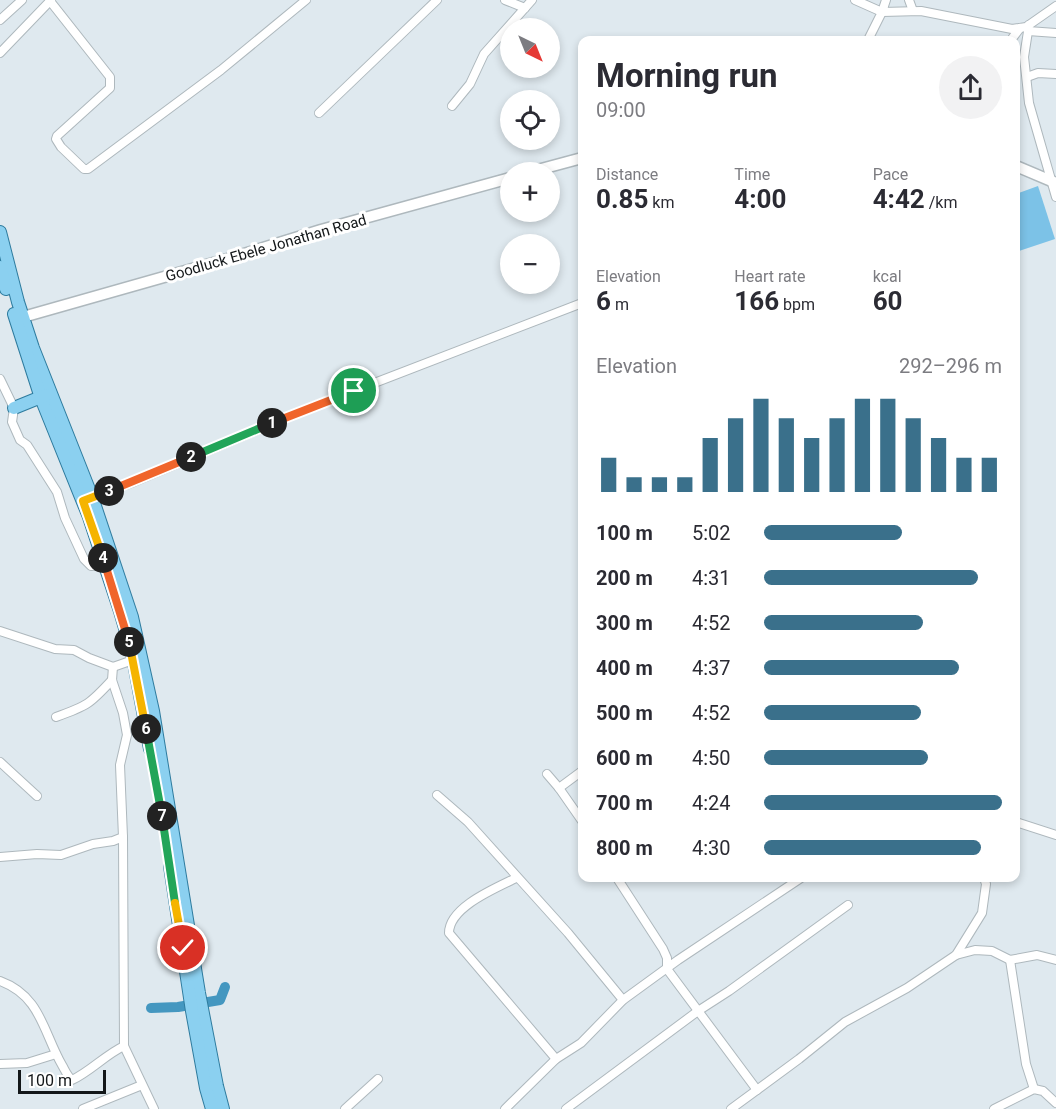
<!DOCTYPE html>
<html lang="en">
<head>
<meta charset="utf-8">
<style>
  :root { --surface:#fff; --page:#f2f2f3; --text:#2b2b33; --muted:#7c7c81; --accent:#3a708b }
  body { margin:0; font-family:Roboto,sans-serif; background:var(--page); color:var(--text); height:100vh; display:flex; flex-direction:column; font-size:22px; white-space:nowrap }
  * { box-sizing:border-box; margin:0 }
  p { font-size:20px; color:var(--muted) }
  .icon { flex:none; width:33px; height:33px; fill:none; stroke:currentColor; stroke-width:2; stroke-linecap:round; stroke-linejoin:round }
  .map { position:relative; flex:1; overflow:hidden }
  .side { position:absolute; left:578px; top:36px; width:442px; height:846px; display:flex; flex-direction:column; background:var(--surface); border-radius:12px; box-shadow:0 3px 9px #0003 }
  .side>* { flex:none }
  .needle { width:39px; rotate:137deg }
  .fabs { position:absolute; left:500px; top:18px; display:grid; gap:12px }
  .fabs a { display:grid; place-items:center; width:60px; height:60px; border-radius:50%; background:var(--surface); box-shadow:0 3px 9px #0003; font-size:30px }
  .scale { position:absolute; left:18px; bottom:15px; width:88px; box-sizing:border-box; padding-left:6px; border:3px solid #131719; border-top:0; font-size:16px; line-height:21px; white-space:nowrap; color:#131719; -webkit-text-stroke:4px #fff; paint-order:stroke }
  .pin { position:absolute; display:grid; place-items:center; width:51px; height:51px; color:#fff; margin:-26px; border:3px solid #fff; border-radius:50%; box-shadow:0 2px 6px #0007 }
  .km { position:absolute; width:30px; height:30px; margin:-15px; border-radius:50%; background:#222; color:#fff; font-size:16px; line-height:30px; text-align:center }
  .round { display:grid; place-items:center; flex:none; width:63px; height:63px; border-radius:32px; background:var(--page) }
  .summary { display:flex; align-items:center; justify-content:space-between; height:102px; padding:0 18px }
  h1 { font-size:33px; font-weight:700; line-height:45px }
  .figures { display:grid; grid-template-columns:repeat(3,1fr); gap:9px; height:102px; padding:6px 18px }
  .figures div { display:grid; align-content:center }
  .figures b { font-size:26px; font-weight:700 }
  .figures small { font-size:16px; font-weight:400 }
  .figures p { font-size:16px }
  .chart { height:168px; padding:12px 18px }
  .chart p { display:flex; justify-content:space-between }
  .chart svg { width:100%; height:108px; margin-top:6px; stroke:var(--accent); stroke-width:6 }
  ul { padding:0 18px; list-style:none; font-size:20px }
  li { display:grid; grid-template-columns:96px 72px 1fr; align-items:center; height:45px }
  li i { height:15px; border-radius:8px; background:var(--accent) }
  .map>svg:first-child { display:block }
  .green { fill:#7cc2e7 }
  .lines { fill:none; stroke-linecap:round; stroke-linejoin:round }
  .river { stroke:#4497c0; stroke-width:10 }
  .minor-casing { stroke:#aeb8bd; stroke-width:10 }
  .secondary-casing { stroke:#aeb8bd; stroke-width:13 }
  .primary-casing { stroke:#2e7b9e; stroke-width:14 }
  .minor { stroke:#fff; stroke-width:8 }
  .secondary { stroke:#fff; stroke-width:10 }
  .primary { stroke:#8bd0f0; stroke-width:12 }
  .split-1-casing { stroke:#fff; stroke-width:12 }
  .split-2-casing { stroke:#fff; stroke-width:12 }
  .split-3-casing { stroke:#fff; stroke-width:12 }
  .split-4-casing { stroke:#fff; stroke-width:12 }
  .split-5-casing { stroke:#fff; stroke-width:12 }
  .split-6-casing { stroke:#fff; stroke-width:12 }
  .split-7-casing { stroke:#fff; stroke-width:12 }
  .split-8-casing { stroke:#fff; stroke-width:12 }
  .split-9-casing { stroke:#fff; stroke-width:12 }
  .split-1 { stroke:#f0652b; stroke-width:8 }
  .split-2 { stroke:#22a559; stroke-width:8 }
  .split-3 { stroke:#f0652b; stroke-width:8 }
  .split-4 { stroke:#f5b400; stroke-width:8 }
  .split-5 { stroke:#f0652b; stroke-width:8 }
  .split-6 { stroke:#f5b400; stroke-width:8 }
  .split-7 { stroke:#22a559; stroke-width:8 }
  .split-8 { stroke:#22a559; stroke-width:8 }
  .split-9 { stroke:#f5b400; stroke-width:8 }
  .labels { text-anchor:middle; stroke-width:6; stroke-linejoin:round; paint-order:stroke }
  .street-label { font-size:15px; fill:#131719; stroke:#fff }
</style>
</head>
<body>
<div class="map">
<svg width="1056" height="1109" viewBox="0 0 1056 1109">
  <rect width="100%" height="100%" fill="#dfe9ef"/>
  <path class="green" d="M1038,186L1055,239L1016,252V194Z"/>
  <g class="lines">
    <path class="river" d="M151,1008L178,1007L220,1000L225,987"/>
    <defs>
      <g id="minor">
        <path d="M505,0L525,8"/>
        <path d="M855,0L882,12L868,40"/>
        <path d="M886,0L882,12L921,11L1012,29L1026,27L1056,6"/>
        <path d="M909,0L913,11"/>
        <path d="M50,1L110,77V88L57,136L56,139L61,147L84,169H88L221,70L306,0"/>
        <path d="M0,20L22,0"/>
        <path d="M1029,25L1024,57L1029,103L1056,197"/>
        <path d="M1028,31L1056,33"/>
        <path d="M1011,40L1020,28"/>
        <path d="M0,53L51,0"/>
        <path d="M1027,77L1038,73L1056,74"/>
        <path d="M452,106L470,84L484,54L532,0"/>
        <path d="M319,113L437,0"/>
        <path d="M0,379L14,408L12,422L20,440L27,445L57,492L65,518L84,559L91,566L105,565"/>
        <path d="M90,498L134,482L312,407L582,303"/>
        <path d="M0,631L55,649L74,650L89,658L113,667L133,660"/>
        <path d="M56,717C87,706 90,704 112,680"/>
        <path d="M0,762L37,796"/>
        <path d="M547,774L559,788L582,821"/>
        <path d="M559,788L582,771"/>
        <path d="M437,795L468,822L568,933L623,1000"/>
        <path d="M1016,822L1056,835"/>
        <path d="M123,837L124,1046L154,1109"/>
        <path d="M0,857L37,854L61,855L93,844L113,841L123,837L120,765L127,735L123,713L112,680L113,667"/>
        <path d="M516,878C496,888 449,907 449,933L556,1059"/>
        <path d="M617,878L663,949L667,958V969L757,1090"/>
        <path d="M956,955L975,950L992,951L1010,960L1037,955L1056,960"/>
        <path d="M1010,960L1026,1064L1034,1089"/>
        <path d="M0,981C41,996 43,1032 62,1065C65,1070 67,1076 72,1080C91,1071 105,1055 124,1046"/>
        <path d="M0,1064L27,1063L56,1054"/>
        <path d="M83,1109L142,1085"/>
        <path d="M345,1109L378,1079"/>
        <path d="M505,1109L556,1059L581,1043L623,1000L678,960L801,878"/>
        <path d="M566,1109L698,1011L729,991L848,905"/>
        <path d="M731,1109L799,1059L845,1022L907,988L956,955L982,913L986,884L984,878"/>
        <path d="M994,1109L1034,1089L1043,1091L1056,1103"/>
      </g>
      <g id="secondary">
        <path d="M1016,166L1056,183"/>
        <path d="M530,172L582,158"/>
        <path d="M23,317L231,258L321,230L510,178"/>
      </g>
      <g id="primary">
        <path d="M0,232L18,302L33,348L92,497L132,617L153,711L199,993L217,1086L223,1109"/>
        <path d="M0,267L6,289"/>
        <path d="M14,314L41,398L89,517L120,611L132,652L150,749"/>
        <path d="M14,408L46,395"/>
        <path d="M170,866L192,1011L206,1088L212,1109"/>
      </g>
    </defs>
    <use href="#minor" class="minor-casing"/>
    <use href="#secondary" class="secondary-casing"/>
    <use href="#primary" class="primary-casing"/>
    <use href="#minor" class="minor"/>
    <use href="#secondary" class="secondary"/>
    <use href="#primary" class="primary"/>
  </g>
  <g class="lines">
    <defs>
      <path id="split-1" d="M272,423L354,391"/>
      <path id="split-2" d="M191,457L272,423"/>
      <path id="split-3" d="M109,491L191,457"/>
      <path id="split-4" d="M103,558L83,501L109,491"/>
      <path id="split-5" d="M103,558L129,642"/>
      <path id="split-6" d="M129,642L146,729"/>
      <path id="split-7" d="M146,729L162,816"/>
      <path id="split-8" d="M162,816L175,903"/>
      <path id="split-9" d="M175,903L183,948"/>
    </defs>
    <use href="#split-1" class="split-1-casing"/>
    <use href="#split-2" class="split-2-casing"/>
    <use href="#split-3" class="split-3-casing"/>
    <use href="#split-4" class="split-4-casing"/>
    <use href="#split-5" class="split-5-casing"/>
    <use href="#split-6" class="split-6-casing"/>
    <use href="#split-7" class="split-7-casing"/>
    <use href="#split-8" class="split-8-casing"/>
    <use href="#split-9" class="split-9-casing"/>
    <use href="#split-1" class="split-1"/>
    <use href="#split-2" class="split-2"/>
    <use href="#split-3" class="split-3"/>
    <use href="#split-4" class="split-4"/>
    <use href="#split-5" class="split-5"/>
    <use href="#split-6" class="split-6"/>
    <use href="#split-7" class="split-7"/>
    <use href="#split-8" class="split-8"/>
    <use href="#split-9" class="split-9"/>
  </g>
  <g class="labels">
    <g class="street-label">
      <text transform="translate(266 248) rotate(-16)" y="5">Goodluck Ebele Jonathan Road</text>
    </g>
  </g>
</svg>
<div class="fabs">
<a><svg class="needle" viewBox="-14 -14 28 28"><path d="M0-13l5 13h-10z" fill="#e53935"/><path d="M0 13l5-13h-10z" fill="#7c7c81"/></svg></a>
<a><svg class="icon" aria-label="locate" viewBox="0 0 24 24"><circle cx="12" cy="12" r="6"/><path d="M12 2v4M12 18v4M2 12h4M18 12h4"/></svg></a>
<a>+</a>
<a>−</a>
</div>
<div class="scale">100 m</div>
<div class="pin" style="left:354px;top:391px;background:#1e9e55"><svg class="icon" aria-label="arrive" viewBox="0 0 24 24"><path d="M6 21V4h12l-3 4 3 4H6"/></svg></div>
<div class="pin" style="left:183px;top:948px;background:#d93025"><svg class="icon" aria-label="check" viewBox="0 0 24 24"><path d="M5 12l5 5 9-10"/></svg></div>
<b class="km" style="left:272px;top:423px">1</b>
<b class="km" style="left:191px;top:457px">2</b>
<b class="km" style="left:109px;top:491px">3</b>
<b class="km" style="left:103px;top:558px">4</b>
<b class="km" style="left:129px;top:642px">5</b>
<b class="km" style="left:146px;top:729px">6</b>
<b class="km" style="left:162px;top:816px">7</b>
<section class="side">
<div class="summary"><div><h1>Morning run</h1><p>09:00</p></div><a class="round"><svg class="icon" aria-label="share" viewBox="0 0 24 24"><path d="M12 15V3M7 8l5-5 5 5M5 13v7h14v-7"/></svg></a></div>
<div class="figures">
<div><p>Distance</p><b>0.85<small> km</small></b></div>
<div><p>Time</p><b>4:00</b></div>
<div><p>Pace</p><b>4:42<small> /km</small></b></div>
</div>
<div class="figures">
<div><p>Elevation</p><b>6<small> m</small></b></div>
<div><p>Heart rate</p><b>166<small> bpm</small></b></div>
<div><p>kcal</p><b>60</b></div>
</div>
<div class="chart"><p><span>Elevation</span>292–296 m</p>
<svg viewBox="0 0 160 44" preserveAspectRatio="none"><path d="M5 44V30M15 44V38M25 44V38M35 44V38M45 44V22M55 44V14M65 44V6M75 44V14M85 44V22M95 44V14M105 44V6M115 44V6M125 44V14M135 44V22M145 44V30M155 44V30"/></svg>
</div>
<ul>
<li><b>100 m</b>5:02<i style="width:58%"></i></li>
<li><b>200 m</b>4:31<i style="width:90%"></i></li>
<li><b>300 m</b>4:52<i style="width:67%"></i></li>
<li><b>400 m</b>4:37<i style="width:82%"></i></li>
<li><b>500 m</b>4:52<i style="width:66%"></i></li>
<li><b>600 m</b>4:50<i style="width:69%"></i></li>
<li><b>700 m</b>4:24<i style="width:100%"></i></li>
<li><b>800 m</b>4:30<i style="width:91%"></i></li>
</ul>
</section>
</div>
</body>
</html>
